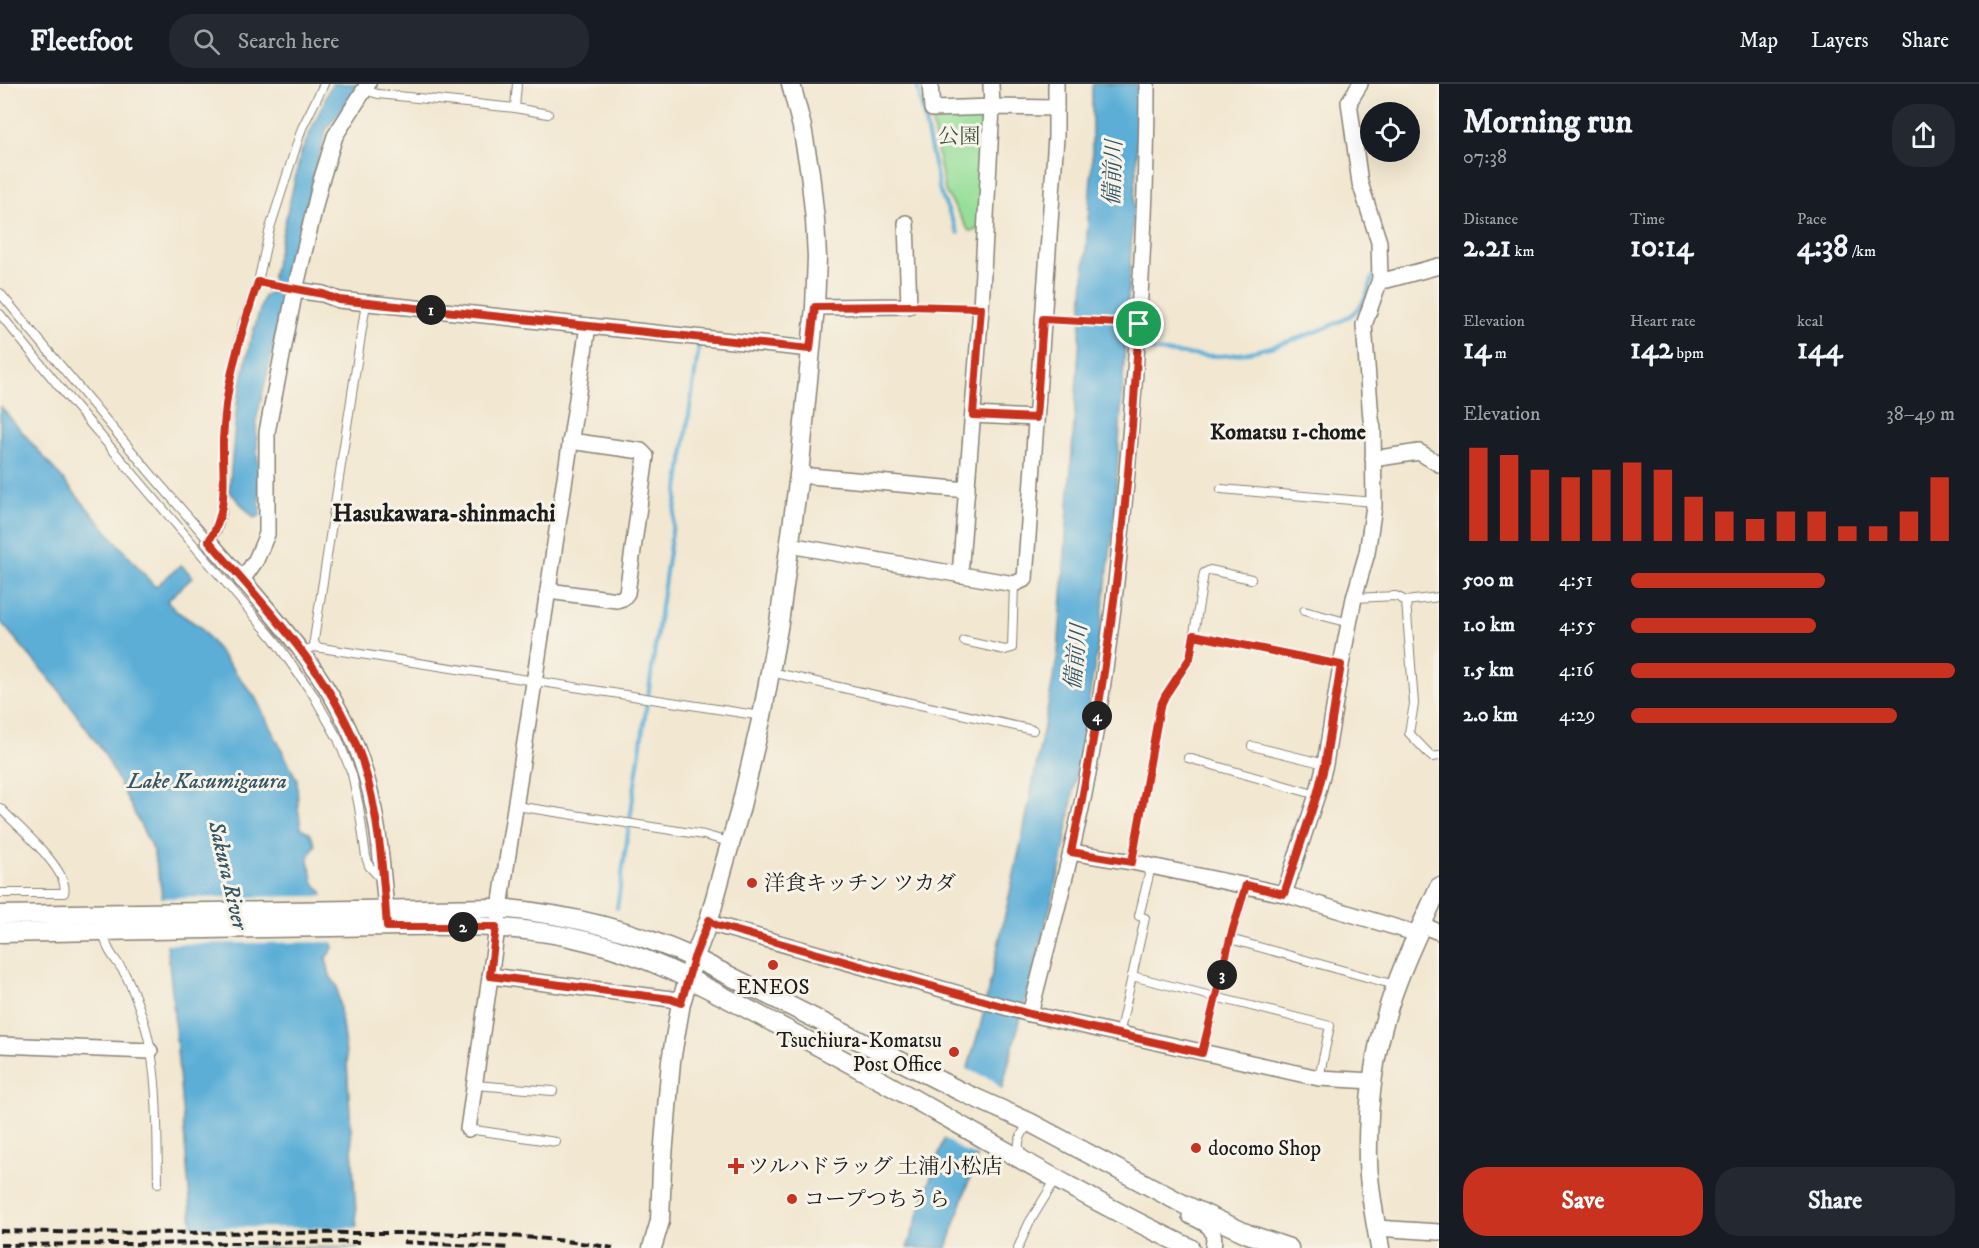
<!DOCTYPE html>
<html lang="en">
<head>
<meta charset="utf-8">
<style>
  :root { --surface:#171b24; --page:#242831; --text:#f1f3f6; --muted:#9ea1a6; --line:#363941; --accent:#c8321e }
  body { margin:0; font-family:"IM FELL DW Pica","Noto Serif JP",serif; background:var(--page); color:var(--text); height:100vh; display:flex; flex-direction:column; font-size:22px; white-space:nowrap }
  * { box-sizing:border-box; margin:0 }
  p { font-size:20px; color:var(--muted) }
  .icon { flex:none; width:33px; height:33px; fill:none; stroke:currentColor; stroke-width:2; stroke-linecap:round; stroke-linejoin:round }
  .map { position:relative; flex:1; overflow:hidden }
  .drawer { display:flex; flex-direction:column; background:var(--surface); width:540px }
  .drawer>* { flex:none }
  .controls { position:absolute; left:1360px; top:18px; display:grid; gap:12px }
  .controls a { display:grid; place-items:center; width:60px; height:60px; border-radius:50%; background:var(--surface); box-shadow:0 6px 24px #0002; font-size:30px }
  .pin { position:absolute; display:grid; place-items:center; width:51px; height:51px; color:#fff; margin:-26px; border:3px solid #fff; border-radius:50%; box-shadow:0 2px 6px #0007 }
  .km { position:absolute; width:30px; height:30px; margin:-15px; border-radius:50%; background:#222; color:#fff; font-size:16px; line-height:30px; text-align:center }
  .round { display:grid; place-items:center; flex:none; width:63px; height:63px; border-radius:24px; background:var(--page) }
  .head { display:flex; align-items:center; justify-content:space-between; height:102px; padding:0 24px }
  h1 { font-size:33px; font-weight:700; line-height:45px }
  .figures { display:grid; grid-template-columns:repeat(3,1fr); gap:9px; height:102px; padding:6px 24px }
  .figures div { display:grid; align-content:center }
  .figures b { font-size:30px; font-weight:700 }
  .figures small { font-size:16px; font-weight:400 }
  .figures p { font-size:16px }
  .chart { height:168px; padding:12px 24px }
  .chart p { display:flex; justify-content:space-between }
  .chart svg { width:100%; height:108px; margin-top:6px; stroke:var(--accent); stroke-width:6 }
  .cta { display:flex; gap:12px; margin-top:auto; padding:12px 24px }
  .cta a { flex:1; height:69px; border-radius:24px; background:var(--accent); color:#fff; font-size:24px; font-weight:700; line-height:69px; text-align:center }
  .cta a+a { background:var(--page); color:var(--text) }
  ul { padding:0 24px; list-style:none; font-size:20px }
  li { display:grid; grid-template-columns:96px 72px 1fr; align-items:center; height:45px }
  li i { height:15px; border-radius:8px; background:var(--accent) }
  header { display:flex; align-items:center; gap:36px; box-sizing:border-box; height:84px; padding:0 30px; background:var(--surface); border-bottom:2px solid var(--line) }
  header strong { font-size:28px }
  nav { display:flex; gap:33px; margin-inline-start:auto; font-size:21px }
  .search { width:420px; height:54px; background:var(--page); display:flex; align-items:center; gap:15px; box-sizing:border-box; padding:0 21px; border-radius:24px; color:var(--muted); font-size:22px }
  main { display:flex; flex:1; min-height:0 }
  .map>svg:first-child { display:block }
  .green { fill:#97df99; stroke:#5a7e5a; stroke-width:1.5 }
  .water { fill:#5baed7; stroke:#3c657a; stroke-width:1.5 }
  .pier { fill:#f2e7d0 }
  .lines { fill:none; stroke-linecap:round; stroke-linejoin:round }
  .stream { stroke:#5baed7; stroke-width:4 }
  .service-casing { stroke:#878276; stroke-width:10 }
  .minor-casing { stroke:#878276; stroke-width:18 }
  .tertiary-casing { stroke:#878276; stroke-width:21 }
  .service { stroke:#fff; stroke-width:8 }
  .minor { stroke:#fff; stroke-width:15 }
  .tertiary { stroke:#fff; stroke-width:18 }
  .rail { stroke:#1c1c1c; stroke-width:4; stroke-dasharray:9 4.5; stroke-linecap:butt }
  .route-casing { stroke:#fff; stroke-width:12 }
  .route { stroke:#c8321e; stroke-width:8 }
  .poi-dot { fill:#c8321e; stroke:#f7f3e8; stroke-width:2 }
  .labels { text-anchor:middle; stroke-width:6; stroke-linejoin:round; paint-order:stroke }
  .park-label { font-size:21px; fill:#415642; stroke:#f7f3e8 }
  .poi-label { font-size:21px; fill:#1c1c1c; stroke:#f7f3e8; text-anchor:start }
  .water-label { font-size:22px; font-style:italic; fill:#355667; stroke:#f7f3e8 }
  .neighbourhood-label { font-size:22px; font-weight:bold; fill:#1c1c1c; stroke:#f7f3e8 }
  .quarter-label { font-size:24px; font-weight:bold; fill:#1c1c1c; stroke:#f7f3e8 }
</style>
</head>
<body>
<header>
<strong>Fleetfoot</strong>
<div class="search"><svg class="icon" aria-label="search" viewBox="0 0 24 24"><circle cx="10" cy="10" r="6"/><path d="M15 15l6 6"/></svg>Search here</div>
<nav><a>Map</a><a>Layers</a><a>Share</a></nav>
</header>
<main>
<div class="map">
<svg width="1439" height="1164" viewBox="0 0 1439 1164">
  <rect width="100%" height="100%" fill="#f7f3e8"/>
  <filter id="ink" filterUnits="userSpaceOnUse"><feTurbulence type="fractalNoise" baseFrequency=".0167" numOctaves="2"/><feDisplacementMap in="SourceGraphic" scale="12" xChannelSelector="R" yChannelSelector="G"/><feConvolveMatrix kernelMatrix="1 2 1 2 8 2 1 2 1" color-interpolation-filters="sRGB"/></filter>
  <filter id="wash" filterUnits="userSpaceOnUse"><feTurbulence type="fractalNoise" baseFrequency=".008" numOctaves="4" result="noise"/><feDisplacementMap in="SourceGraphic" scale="24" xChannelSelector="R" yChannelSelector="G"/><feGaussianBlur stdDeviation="1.35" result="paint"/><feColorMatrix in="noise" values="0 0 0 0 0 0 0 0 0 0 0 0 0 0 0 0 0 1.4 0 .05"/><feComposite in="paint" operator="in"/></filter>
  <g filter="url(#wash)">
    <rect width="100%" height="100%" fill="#f2e7d0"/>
    <path class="green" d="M930,28H981L985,34L979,146L969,147L945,107Z"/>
    <g class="water">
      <path d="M332,0H360L326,46L288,193L280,203L282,227L256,337L260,432L254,434L229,407L237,320L250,259L264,212L271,208L273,190L301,69Z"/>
      <path d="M1092,0H1137V72L1114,439L1099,555L1061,782L1003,1000L974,1081L947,1164H907L967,987L981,939L1023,750L1058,570L1092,79Z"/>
      <path d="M0,322L155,503L181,481L193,493L167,517L176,527L199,542L255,613L297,696L298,723L301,744L310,749L315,761L308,774L314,799L322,808L333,864L326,874L330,892L337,902L347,978L358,1164H194L172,907L161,804L153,766L104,669L59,606L0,537Z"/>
    </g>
    <g class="pier">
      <path d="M326,812L335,858L164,860L159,814Z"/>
      <path d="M966,985L993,996L1002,1006L979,1072L965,1068L942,1053Z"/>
      <path d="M189,1143L360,1144L361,1163H191Z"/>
    </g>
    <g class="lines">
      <g class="stream">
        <path d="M917,0L940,108L958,149"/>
        <path d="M1148,266C1175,269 1212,275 1239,270C1265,266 1342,243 1358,225C1365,218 1370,202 1373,192"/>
        <path d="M617,824L699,262"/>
      </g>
    </g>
  </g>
  <g filter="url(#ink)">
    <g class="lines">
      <defs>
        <g id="service">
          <path d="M366,3L371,8L378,10L515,24L548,30"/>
          <path d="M515,24L517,0"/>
          <path d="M258,198L295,206"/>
          <path d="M0,209L151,390L209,457L217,446L222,429L224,407L223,354L227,313L242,243L258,198L270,144L302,44L324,0"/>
          <path d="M909,222L981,224"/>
          <path d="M0,230L66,311L273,554L314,612L338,655L352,690L359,723L366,773L369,782L382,796"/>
          <path d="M1043,235L1139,240"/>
          <path d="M1221,405L1374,418"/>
          <path d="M1354,514L1396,512L1406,517L1439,513"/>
          <path d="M1406,517L1414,620L1409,649L1432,673L1439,672"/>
          <path d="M1304,527L1350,539"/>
          <path d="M1194,551L1341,581"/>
          <path d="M964,557L1005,566L1012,564L1014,500"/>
          <path d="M315,563L314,556L366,219"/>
          <path d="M302,567L315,563L762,632"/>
          <path d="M771,588L1033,646"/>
          <path d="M1252,662L1325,680"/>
          <path d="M1188,674L1317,711"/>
          <path d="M516,722L704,751L729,758"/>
          <path d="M0,724C15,740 71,787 64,809H0"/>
          <path d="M1132,778L1160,623L1165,612L1190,574L1204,489L1210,486L1251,495"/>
          <path d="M104,848C106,869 117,875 126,892C133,905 138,920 143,935C159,982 157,1048 158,1099"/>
          <path d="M1230,855L1395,901"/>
          <path d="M1132,892L1330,942L1319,994"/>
          <path d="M1119,951L1145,834L1139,832L1151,783"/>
          <path d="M1202,969L1230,855L1247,801"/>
          <path d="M474,1001L553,1007"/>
          <path d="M468,1045L556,1058"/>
          <path d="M1023,1070C1013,1060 1023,1049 1029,1038"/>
          <path d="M1018,1164L1029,1139L1056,1095"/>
        </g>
        <g id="minor">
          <path d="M930,0L932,25L992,23L1056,24"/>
          <path d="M1380,195L1387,196L1439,182"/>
          <path d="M295,206L323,210L339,216L810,265"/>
          <path d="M815,223L909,222L906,139"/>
          <path d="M973,331L1036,334"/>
          <path d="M1373,375L1419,368L1439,380"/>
          <path d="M799,391L967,406"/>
          <path d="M209,457C266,524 333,591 361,676C379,727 382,784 387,837"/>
          <path d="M789,461L1014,500L1025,495L1056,53V0"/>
          <path d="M960,491L981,224L992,23L991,0"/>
          <path d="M242,496L256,476L267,450V348L295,206L321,97L335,52L368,0"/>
          <path d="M548,507L617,516L623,514L627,509L646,372L641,367L570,357"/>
          <path d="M1071,768L1132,778L1284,810L1418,850"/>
          <path d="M1284,810L1317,711L1325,680L1341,581L1354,514L1367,469L1374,422L1373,344L1371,335L1364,241L1380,195L1379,158L1360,99L1349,18L1360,0"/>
          <path d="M709,836L716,841L1030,930L1319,994L1373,997"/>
          <path d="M1421,841L1439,848"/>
          <path d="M490,892L671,915L681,919"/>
          <path d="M1030,930C1048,857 1069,784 1084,710C1108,588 1121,464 1131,340C1140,227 1147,113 1147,0"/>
          <path d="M0,961L150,967"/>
          <path d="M468,1045C506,777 547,509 588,242"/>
          <path d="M1190,1132C1207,1140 1217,1143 1213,1164"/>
          <path d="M1376,1144L1439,1148"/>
        </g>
        <g id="tertiary">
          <path d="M0,831L499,824C568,830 631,845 694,874L960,1007L1029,1038L1183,1120L1248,1150L1289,1164"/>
          <path d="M0,849C110,846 221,845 331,843C417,842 507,836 591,858C657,874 716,909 776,940C916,1012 1049,1097 1190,1164"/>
          <path d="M652,1164L660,1137L662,1084L671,977L681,919L694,874L709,836L724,781L740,726L762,632L779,539L799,391L815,223L817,173L815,136L810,89L802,43L791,0"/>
          <path d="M1380,1164C1375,1135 1369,1107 1368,1078C1367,1028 1373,973 1388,925C1401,883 1421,843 1439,803"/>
        </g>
      </defs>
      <use href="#service" class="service-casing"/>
      <use href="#minor" class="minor-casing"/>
      <use href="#tertiary" class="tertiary-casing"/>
      <use href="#service" class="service"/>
      <use href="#minor" class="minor"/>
      <use href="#tertiary" class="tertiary"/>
      <g class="rail">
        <path d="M0,1147C120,1150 240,1148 359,1149C444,1149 529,1149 613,1164"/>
        <path d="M403,1158L510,1164"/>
        <path d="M0,1161L361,1158"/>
      </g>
    </g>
  </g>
  <g class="lines" filter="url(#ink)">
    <defs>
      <path id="route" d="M258,198L323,210L339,216L810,265L815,223L909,222L981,224L973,331L1036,334L1043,235L1139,240C1129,418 1109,594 1071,768L1132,778L1160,623L1165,612L1190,574L1194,551L1341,581L1325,680L1317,711L1284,810L1246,801L1230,855L1202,969L1030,930L716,841L709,836L694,874L681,919L671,915L490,892L496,843H387C383,788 379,729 362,676C333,591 266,524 209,457C230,424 222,392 223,355C224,341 225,327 227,314C233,274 245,236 258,198Z"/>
    </defs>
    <use href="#route" class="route-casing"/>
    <use href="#route" class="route"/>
  </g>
  <g class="poi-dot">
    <circle cx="752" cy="799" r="6"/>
    <circle cx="773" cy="881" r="6"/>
    <circle cx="954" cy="968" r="6"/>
    <circle cx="1196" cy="1064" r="6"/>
    <path d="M733 1073h6v6h6v6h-6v6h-6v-6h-6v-6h6z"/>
    <circle cx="792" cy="1115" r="6"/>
  </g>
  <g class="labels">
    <g class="park-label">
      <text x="959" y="59">公園</text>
    </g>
    <g class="poi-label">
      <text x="764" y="806">洋食キッチン ツカダ</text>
      <text x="773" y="910" text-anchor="middle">ENEOS</text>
      <text x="942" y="963" text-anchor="end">Tsuchiura-Komatsu<tspan x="942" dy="24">Post Office</tspan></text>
      <text x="1208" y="1071">docomo Shop</text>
      <text x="748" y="1089">ツルハドラッグ 土浦小松店</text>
      <text x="804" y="1122">コープつちうら</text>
    </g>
    <g class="water-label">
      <text transform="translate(1112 89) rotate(-88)" y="8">備前川</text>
      <text transform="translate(1075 573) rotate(-84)" y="8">備前川</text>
      <text x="207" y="704">Lake Kasumigaura</text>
      <text transform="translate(229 791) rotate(77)" y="8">Sakura River</text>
    </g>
    <g class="neighbourhood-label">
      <text x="1288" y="355">Komatsu 1-chome</text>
    </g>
    <g class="quarter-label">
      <text x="444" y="437">Hasukawara-shinmachi</text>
    </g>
  </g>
</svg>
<div class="controls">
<a><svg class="icon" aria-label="locate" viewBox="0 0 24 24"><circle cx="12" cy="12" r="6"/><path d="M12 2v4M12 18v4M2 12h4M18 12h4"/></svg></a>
</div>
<div class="pin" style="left:1139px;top:240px;background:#1e9e55"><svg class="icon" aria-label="arrive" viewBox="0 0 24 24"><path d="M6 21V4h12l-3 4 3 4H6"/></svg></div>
<b class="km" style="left:431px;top:226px">1</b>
<b class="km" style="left:463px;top:843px">2</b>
<b class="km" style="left:1222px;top:891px">3</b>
<b class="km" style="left:1097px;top:632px">4</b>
</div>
<section class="drawer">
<div class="head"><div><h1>Morning run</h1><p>07:38</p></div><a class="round"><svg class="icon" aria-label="share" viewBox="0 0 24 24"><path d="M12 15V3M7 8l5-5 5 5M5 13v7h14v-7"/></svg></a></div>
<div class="figures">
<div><p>Distance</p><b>2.21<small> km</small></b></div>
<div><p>Time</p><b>10:14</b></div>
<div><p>Pace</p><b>4:38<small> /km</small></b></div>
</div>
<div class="figures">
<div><p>Elevation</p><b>14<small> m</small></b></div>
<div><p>Heart rate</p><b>142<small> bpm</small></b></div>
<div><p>kcal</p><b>144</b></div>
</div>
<div class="chart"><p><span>Elevation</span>38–49 m</p>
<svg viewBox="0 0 160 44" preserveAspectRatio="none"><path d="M5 44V6M15 44V9M25 44V15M35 44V18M45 44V15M55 44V12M65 44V15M75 44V26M85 44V32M95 44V35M105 44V32M115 44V32M125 44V38M135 44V38M145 44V32M155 44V18"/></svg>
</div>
<ul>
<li><b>500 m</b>4:51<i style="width:60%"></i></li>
<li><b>1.0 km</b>4:55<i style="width:57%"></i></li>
<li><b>1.5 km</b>4:16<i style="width:100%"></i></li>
<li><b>2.0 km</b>4:29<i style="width:82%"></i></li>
</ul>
<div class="cta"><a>Save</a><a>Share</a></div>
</section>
</main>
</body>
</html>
